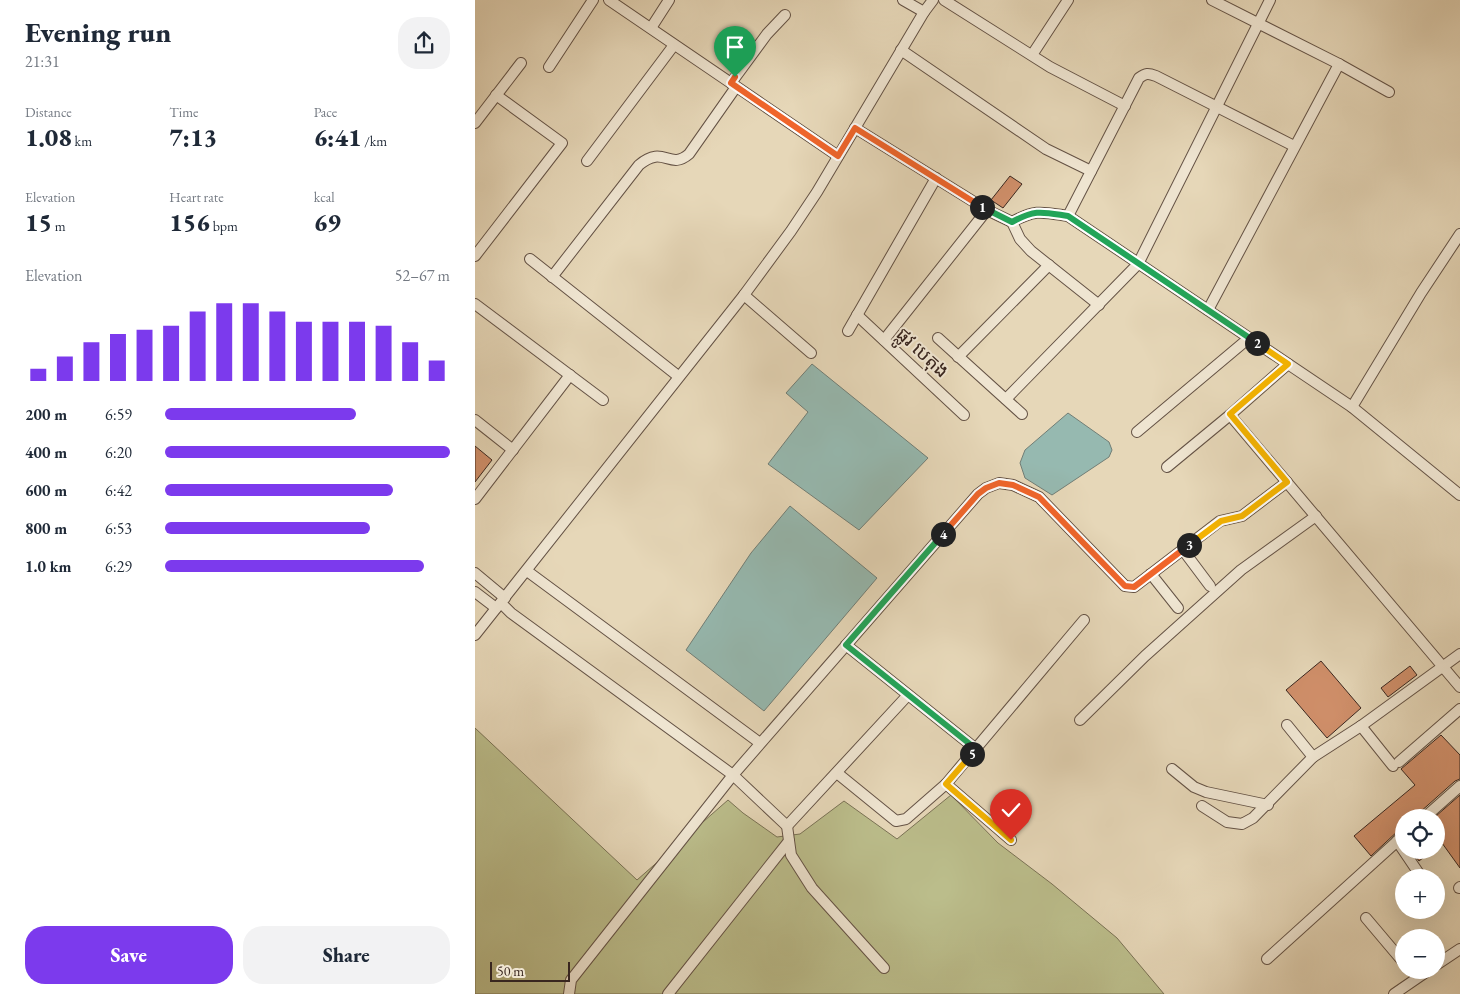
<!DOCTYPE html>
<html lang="en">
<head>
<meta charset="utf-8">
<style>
  :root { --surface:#fff; --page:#f2f2f3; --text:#1f2937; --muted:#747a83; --accent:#7c3aed }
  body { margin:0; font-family:"EB Garamond","Noto Sans Khmer",serif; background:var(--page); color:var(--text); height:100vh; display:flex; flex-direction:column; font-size:19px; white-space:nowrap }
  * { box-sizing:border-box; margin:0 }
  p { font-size:16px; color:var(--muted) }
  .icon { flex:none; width:28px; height:28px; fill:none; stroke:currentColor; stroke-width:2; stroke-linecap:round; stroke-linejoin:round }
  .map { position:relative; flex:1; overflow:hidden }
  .side { display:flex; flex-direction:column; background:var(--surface); width:475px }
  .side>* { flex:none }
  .fabs { position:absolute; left:920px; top:809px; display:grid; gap:10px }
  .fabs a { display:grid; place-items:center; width:50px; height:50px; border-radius:50%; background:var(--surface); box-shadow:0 5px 20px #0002; font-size:25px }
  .scale { position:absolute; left:15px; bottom:12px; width:80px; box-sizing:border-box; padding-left:5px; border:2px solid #39261f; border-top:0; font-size:14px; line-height:18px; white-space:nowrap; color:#39261f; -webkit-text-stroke:4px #efe5d1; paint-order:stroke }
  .pin { position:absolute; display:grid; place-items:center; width:42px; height:42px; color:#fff; margin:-51px -21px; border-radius:50% 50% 50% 0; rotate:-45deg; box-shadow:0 0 5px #0007 }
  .pin .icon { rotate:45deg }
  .km { position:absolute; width:25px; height:25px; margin:-12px; border-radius:50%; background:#222; color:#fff; font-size:14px; line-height:25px; text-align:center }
  .round { display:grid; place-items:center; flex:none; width:52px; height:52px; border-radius:20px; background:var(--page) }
  .summary { display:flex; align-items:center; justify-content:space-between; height:85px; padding:0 25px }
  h1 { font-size:28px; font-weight:800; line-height:38px }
  .metrics { display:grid; grid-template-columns:repeat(3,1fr); gap:8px; height:85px; padding:5px 25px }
  .metrics div { display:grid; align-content:center }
  .metrics b { font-size:25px; font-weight:800 }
  .metrics small { font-size:14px; font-weight:400 }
  .metrics p { font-size:14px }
  .chart { height:140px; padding:10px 25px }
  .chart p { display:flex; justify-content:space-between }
  .chart svg { width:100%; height:90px; margin-top:5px; stroke:var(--accent); stroke-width:6 }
  .action { display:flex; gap:10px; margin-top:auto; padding:10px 25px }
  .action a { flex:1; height:58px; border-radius:20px; background:var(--accent); color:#fff; font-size:20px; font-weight:800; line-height:58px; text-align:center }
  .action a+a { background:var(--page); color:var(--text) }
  ul { padding:0 25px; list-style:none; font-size:16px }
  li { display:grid; grid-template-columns:80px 60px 1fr; align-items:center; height:38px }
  li i { height:12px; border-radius:6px; background:var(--accent) }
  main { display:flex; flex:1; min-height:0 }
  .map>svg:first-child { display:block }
  .green { fill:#bbbd8b; stroke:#7a7255 }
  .water { fill:#96b9b0; stroke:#717e76 }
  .building { fill:#d08f6a; stroke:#39261f }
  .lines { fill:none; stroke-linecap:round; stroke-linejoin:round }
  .minor-casing { stroke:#645245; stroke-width:12 }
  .minor { stroke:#efe5d1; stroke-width:10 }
  .split-1-casing { stroke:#fff; stroke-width:10 }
  .split-2-casing { stroke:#fff; stroke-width:10 }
  .split-3-casing { stroke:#fff; stroke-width:10 }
  .split-4-casing { stroke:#fff; stroke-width:10 }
  .split-5-casing { stroke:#fff; stroke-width:10 }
  .split-6-casing { stroke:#fff; stroke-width:10 }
  .split-1 { stroke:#f0652b; stroke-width:6 }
  .split-2 { stroke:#22a559; stroke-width:6 }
  .split-3 { stroke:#f5b400; stroke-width:6 }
  .split-4 { stroke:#f0652b; stroke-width:6 }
  .split-5 { stroke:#22a559; stroke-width:6 }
  .split-6 { stroke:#f5b400; stroke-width:6 }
  .labels { text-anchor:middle; stroke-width:4; stroke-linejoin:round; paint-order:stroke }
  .street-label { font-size:19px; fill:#39261f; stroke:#efe5d1 }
</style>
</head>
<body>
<main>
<section class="side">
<div class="summary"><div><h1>Evening run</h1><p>21:31</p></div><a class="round"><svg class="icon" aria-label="share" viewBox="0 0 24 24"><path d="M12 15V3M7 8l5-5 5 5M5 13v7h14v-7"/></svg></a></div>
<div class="metrics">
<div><p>Distance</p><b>1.08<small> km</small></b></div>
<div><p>Time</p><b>7:13</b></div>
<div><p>Pace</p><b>6:41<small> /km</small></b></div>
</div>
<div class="metrics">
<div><p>Elevation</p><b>15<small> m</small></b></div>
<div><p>Heart rate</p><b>156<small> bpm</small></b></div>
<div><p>kcal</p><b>69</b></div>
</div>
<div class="chart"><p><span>Elevation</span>52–67 m</p>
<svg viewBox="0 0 160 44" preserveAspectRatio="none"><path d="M5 44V38M15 44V32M25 44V25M35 44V21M45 44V19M55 44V17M65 44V10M75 44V6M85 44V6M95 44V10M105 44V15M115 44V15M125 44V15M135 44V17M145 44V25M155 44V34"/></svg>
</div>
<ul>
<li><b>200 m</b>6:59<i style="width:67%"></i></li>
<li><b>400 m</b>6:20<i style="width:100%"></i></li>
<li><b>600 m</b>6:42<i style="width:80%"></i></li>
<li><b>800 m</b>6:53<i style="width:72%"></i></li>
<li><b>1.0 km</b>6:29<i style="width:91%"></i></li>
</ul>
<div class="action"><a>Save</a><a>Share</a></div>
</section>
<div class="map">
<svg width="985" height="994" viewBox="0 0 985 994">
  <rect width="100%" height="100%" fill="#e6d7b8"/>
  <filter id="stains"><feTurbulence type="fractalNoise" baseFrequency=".004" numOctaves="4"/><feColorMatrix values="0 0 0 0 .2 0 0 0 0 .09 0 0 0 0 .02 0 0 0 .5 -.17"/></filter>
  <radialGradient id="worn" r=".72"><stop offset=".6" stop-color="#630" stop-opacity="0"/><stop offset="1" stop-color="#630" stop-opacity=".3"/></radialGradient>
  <path class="green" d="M0,728L162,880L253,800L268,813L302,837L325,834L369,801L422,839L476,795L523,843L577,884L642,938L689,994H0Z"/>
  <g class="water">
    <path d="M337,364L453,458L384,530L293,464L333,412L311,393Z"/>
    <path d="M593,413L634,442L637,450L634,457L577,495L550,478L545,463L550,450Z"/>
    <path d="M315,506L402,578L289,711L211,650L276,553Z"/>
  </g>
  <g class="building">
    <path d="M535,176L547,184L528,208L516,200Z"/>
    <path d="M0,446L17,460L0,482Z"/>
    <path d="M846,661L886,708L852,738L811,690Z"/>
    <path d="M935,666L942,675L913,697L906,688Z"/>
    <path d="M966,735L985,755V779L980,781L944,813L942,818H929V828L924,830L896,856L879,836L940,785L926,769Z"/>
    <path d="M985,795V868L967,843L961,848V816Z"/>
    <path d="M936,850H958L944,861Z"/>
  </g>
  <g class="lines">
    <defs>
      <g id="minor">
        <path d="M134,0L363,156"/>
        <path d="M428,0L449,12"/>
        <path d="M469,0L575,67L650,106"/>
        <path d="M737,0L864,64L914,92"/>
        <path d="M176,28L194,0"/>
        <path d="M426,50L571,149L616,171"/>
        <path d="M557,55L593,0"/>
        <path d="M74,67L118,0"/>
        <path d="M256,83L292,34L310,15"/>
        <path d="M0,123L46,63"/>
        <path d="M380,128L512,210L537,222C561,209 567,212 593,216L877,407L985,495"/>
        <path d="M112,161L199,45"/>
        <path d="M593,216L664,78C671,73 673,73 681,76L819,146"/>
        <path d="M537,222L545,239L556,251L624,305"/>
        <path d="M0,256L87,143L21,95"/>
        <path d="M55,259L203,376"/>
        <path d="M77,277L164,165C189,144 194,171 214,154L261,87"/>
        <path d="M269,295L336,353"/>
        <path d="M0,304L128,400"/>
        <path d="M733,310L864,64"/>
        <path d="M382,315L489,415"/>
        <path d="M373,331L461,178"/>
        <path d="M463,338L547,414"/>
        <path d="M409,340L512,210"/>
        <path d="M483,357L574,265"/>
        <path d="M813,364L755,415L985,687"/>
        <path d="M531,399L663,264L795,0"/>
        <path d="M877,407L946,293L985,234"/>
        <path d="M0,420L38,450"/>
        <path d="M662,432L774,338"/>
        <path d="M692,467L755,415"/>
        <path d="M0,499L95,375"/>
        <path d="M708,550L735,586"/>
        <path d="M52,571L285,743"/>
        <path d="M0,573L30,598"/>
        <path d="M676,574L703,608"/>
        <path d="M0,592L21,608"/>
        <path d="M26,603L36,613L258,775L312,826L316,855L337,888L409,968"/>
        <path d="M0,635L269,295L316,231L342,192L449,12L458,0"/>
        <path d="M371,645L501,749"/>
        <path d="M605,720L670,656L766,570L841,516"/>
        <path d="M812,725L838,757"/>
        <path d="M886,726L918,766"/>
        <path d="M924,762L985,709"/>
        <path d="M697,769L719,787L731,792L793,805"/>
        <path d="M362,773L421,821L431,819L471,784L609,620"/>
        <path d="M471,784L536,840"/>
        <path d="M727,806L752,822L767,824L778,818L838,757L886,726L985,654"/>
        <path d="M949,818L985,786"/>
        <path d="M312,826L433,695"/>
        <path d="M922,841L947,878"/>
        <path d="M984,888L985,887"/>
        <path d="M891,918L929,963"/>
        <path d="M792,959L929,835"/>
        <path d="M961,965L985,949"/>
        <path d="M94,994L96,980L258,775L503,494L511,488L524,483L538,485L564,497L650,586L659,587L745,521L767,516L812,482"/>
        <path d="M193,994L314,841"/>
        <path d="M919,994L954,970"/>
      </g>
    </defs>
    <use href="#minor" class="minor-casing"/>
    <use href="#minor" class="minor"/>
  </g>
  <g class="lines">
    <defs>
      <path id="split-1" d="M260,77L256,83L363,156L380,128L507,207"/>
      <path id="split-2" d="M507,207L537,222C561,209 567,212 593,216L782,343"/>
      <path id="split-3" d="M714,545L746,521L767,516L812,482L755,414L813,364L782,343"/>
      <path id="split-4" d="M468,534L503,494L511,488L524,483L538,485L564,497L650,586L659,587L714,545"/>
      <path id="split-5" d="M468,534L371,645L501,749L497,754"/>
      <path id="split-6" d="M497,754L471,784L536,840"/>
    </defs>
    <use href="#split-1" class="split-1-casing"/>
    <use href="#split-2" class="split-2-casing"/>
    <use href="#split-3" class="split-3-casing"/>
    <use href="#split-4" class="split-4-casing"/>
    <use href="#split-5" class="split-5-casing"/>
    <use href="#split-6" class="split-6-casing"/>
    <use href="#split-1" class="split-1"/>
    <use href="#split-2" class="split-2"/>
    <use href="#split-3" class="split-3"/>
    <use href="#split-4" class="split-4"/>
    <use href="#split-5" class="split-5"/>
    <use href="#split-6" class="split-6"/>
  </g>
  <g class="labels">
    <g class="street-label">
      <text transform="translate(448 352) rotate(43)" y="7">ផ្លូវ បេតុង</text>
    </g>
  </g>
  <rect width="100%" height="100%" filter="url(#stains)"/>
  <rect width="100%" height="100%" fill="url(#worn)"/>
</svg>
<div class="fabs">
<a><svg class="icon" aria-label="locate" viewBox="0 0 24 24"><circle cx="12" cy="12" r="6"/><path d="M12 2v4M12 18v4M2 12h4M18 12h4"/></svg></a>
<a>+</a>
<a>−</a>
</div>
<div class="scale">50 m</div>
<div class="pin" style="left:260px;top:77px;background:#1e9e55"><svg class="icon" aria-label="arrive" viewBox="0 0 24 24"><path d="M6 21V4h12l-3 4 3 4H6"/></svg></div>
<div class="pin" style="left:536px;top:840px;background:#d93025"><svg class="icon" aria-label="check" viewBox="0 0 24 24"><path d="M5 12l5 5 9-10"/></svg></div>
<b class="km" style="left:507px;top:207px">1</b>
<b class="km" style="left:782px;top:343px">2</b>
<b class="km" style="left:714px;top:545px">3</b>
<b class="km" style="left:468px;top:534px">4</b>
<b class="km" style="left:497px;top:754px">5</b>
</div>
</main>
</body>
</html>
